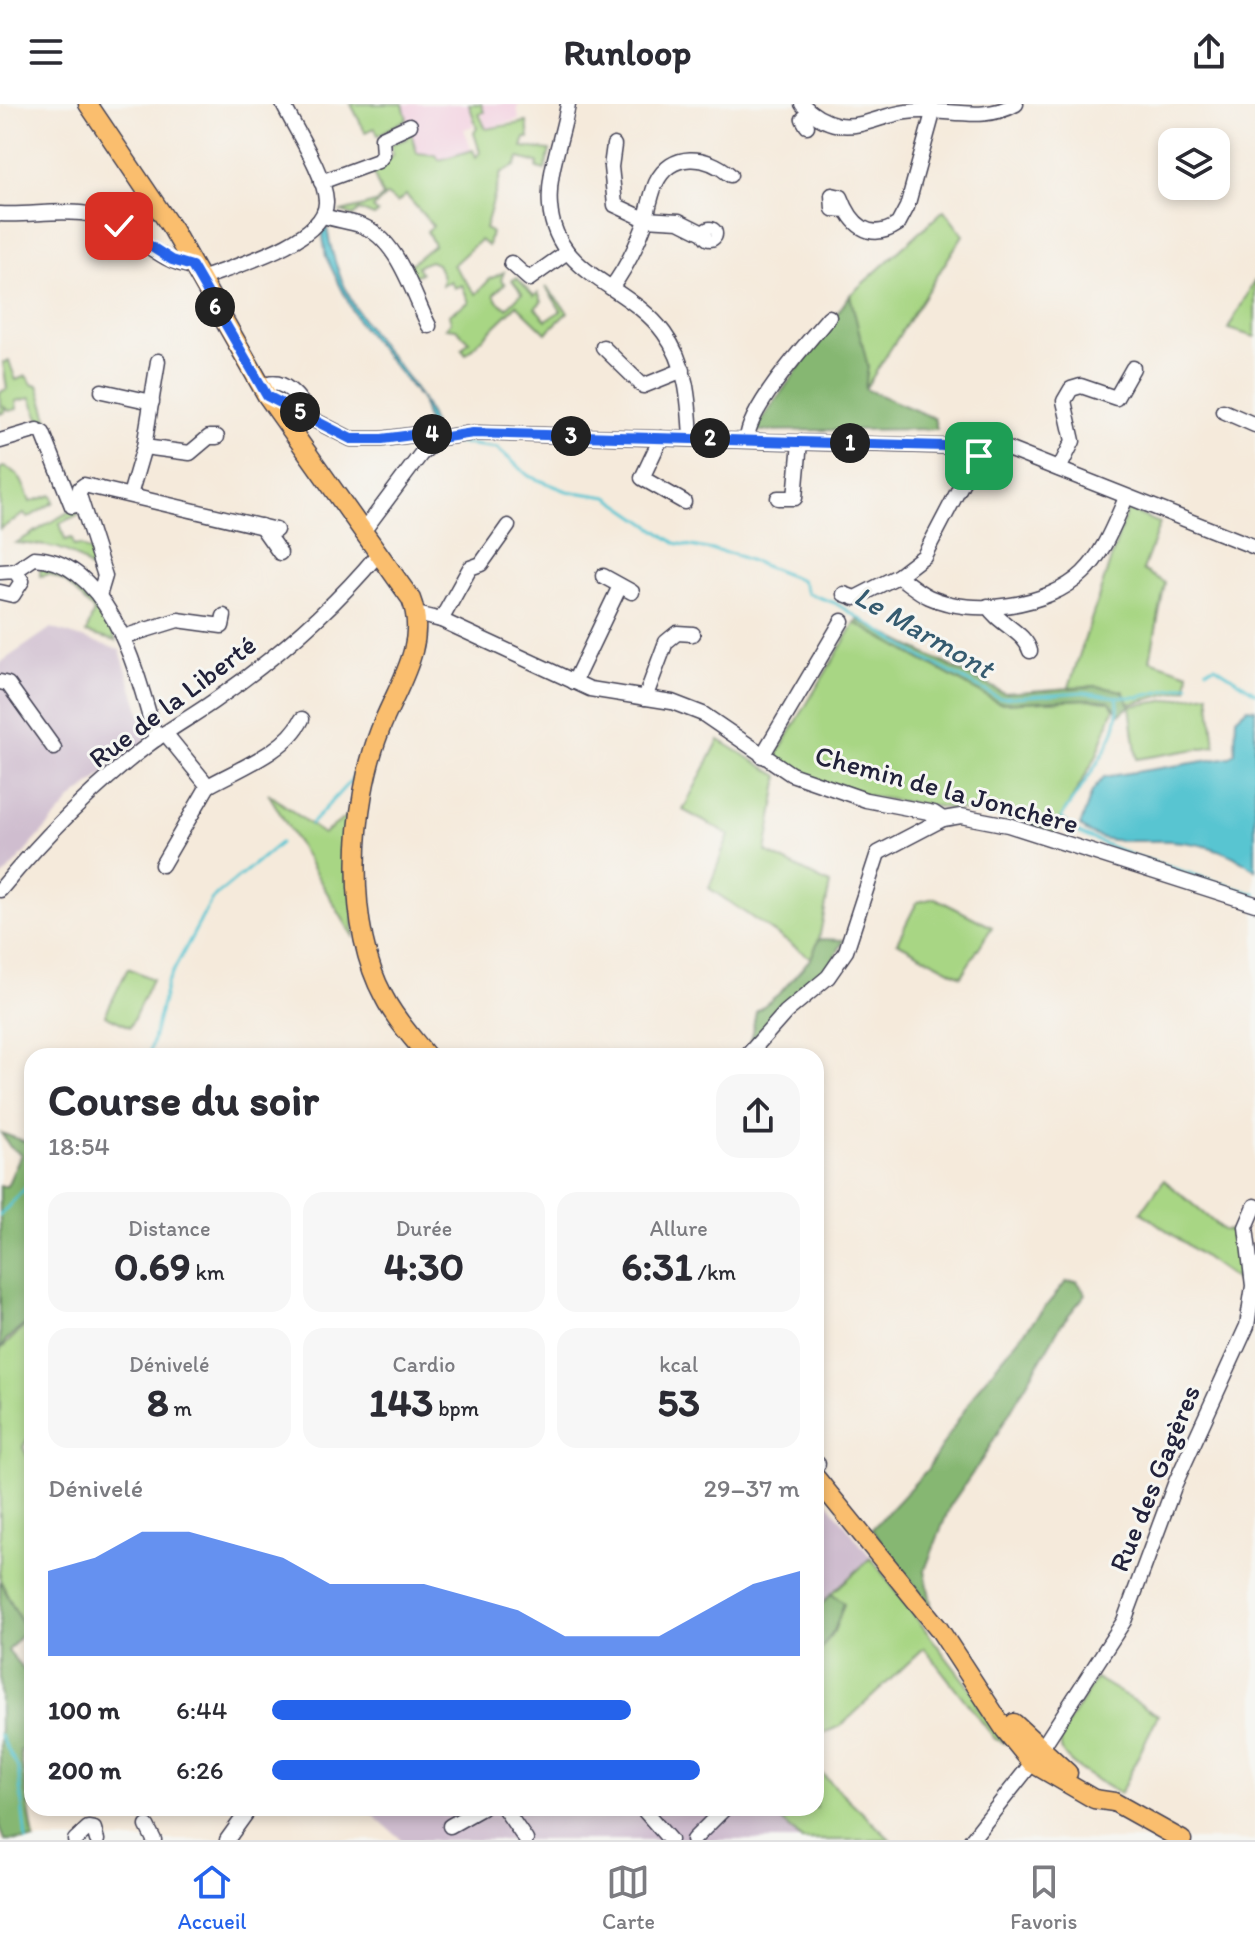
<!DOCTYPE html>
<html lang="fr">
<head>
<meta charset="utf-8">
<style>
  :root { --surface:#fff; --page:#f7f7f7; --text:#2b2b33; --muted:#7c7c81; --line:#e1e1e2; --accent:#2563eb }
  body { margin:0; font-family:Itim,sans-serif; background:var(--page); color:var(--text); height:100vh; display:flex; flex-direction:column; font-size:30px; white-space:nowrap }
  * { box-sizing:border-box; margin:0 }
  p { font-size:26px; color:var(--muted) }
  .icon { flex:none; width:44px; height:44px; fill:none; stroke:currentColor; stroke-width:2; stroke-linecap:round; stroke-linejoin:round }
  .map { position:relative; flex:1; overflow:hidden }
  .details { position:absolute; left:24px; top:944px; width:800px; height:768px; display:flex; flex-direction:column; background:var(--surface); border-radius:24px; box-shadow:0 4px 12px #0003 }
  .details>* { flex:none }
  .controls { position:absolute; left:1158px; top:24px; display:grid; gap:16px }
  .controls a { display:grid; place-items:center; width:72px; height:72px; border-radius:16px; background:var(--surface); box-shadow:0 4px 12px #0003; font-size:40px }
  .pin { position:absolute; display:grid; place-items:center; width:68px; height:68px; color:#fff; margin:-34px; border-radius:16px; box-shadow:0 4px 12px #0006 }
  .km { position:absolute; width:40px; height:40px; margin:-20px; border-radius:50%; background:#222; color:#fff; font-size:22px; line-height:40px; text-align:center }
  .round { display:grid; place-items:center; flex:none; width:84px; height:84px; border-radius:24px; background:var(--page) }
  .headline { display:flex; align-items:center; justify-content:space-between; height:136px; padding:0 24px }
  h1 { font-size:44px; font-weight:700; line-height:60px }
  .stats { display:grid; grid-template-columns:repeat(3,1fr); gap:12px; height:136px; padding:8px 24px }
  .stats div { display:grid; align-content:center; border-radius:20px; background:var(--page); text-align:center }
  .stats b { font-size:40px; font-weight:700 }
  .stats small { font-size:22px; font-weight:400 }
  .stats p { font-size:22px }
  .chart { height:224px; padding:16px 24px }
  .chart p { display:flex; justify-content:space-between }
  .chart svg { width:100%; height:144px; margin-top:8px; fill:var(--accent); opacity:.7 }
  ul { padding:0 24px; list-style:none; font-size:26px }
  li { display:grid; grid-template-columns:128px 96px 1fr; align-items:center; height:60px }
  li i { height:20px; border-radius:10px; background:var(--accent) }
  header { display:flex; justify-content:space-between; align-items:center; height:104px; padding:0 24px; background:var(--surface); font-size:36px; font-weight:700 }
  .tabs { display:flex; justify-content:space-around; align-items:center; height:112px; border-top:2px solid var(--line); background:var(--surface); font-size:22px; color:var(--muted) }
  .tabs a { display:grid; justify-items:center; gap:4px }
  .tabs .active { color:var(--accent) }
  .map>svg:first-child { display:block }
  .built { fill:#f3cfe0 }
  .industrial { fill:#cfbdcf }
  .green { fill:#a8d684; stroke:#657c60; stroke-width:2 }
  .forest { fill:#86b772; stroke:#546c56; stroke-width:2 }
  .water { fill:#59c5d1; stroke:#3e7486; stroke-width:2 }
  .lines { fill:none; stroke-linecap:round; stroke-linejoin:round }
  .stream { stroke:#59c5d1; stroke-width:3 }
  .minor-casing { stroke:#424053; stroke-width:17 }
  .major-casing { stroke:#424053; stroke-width:21 }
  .minor { stroke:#fff; stroke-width:14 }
  .major { stroke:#fabe6e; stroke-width:18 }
  .route-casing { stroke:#fff; stroke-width:16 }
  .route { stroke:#2563eb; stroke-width:10 }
  .labels { text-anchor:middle; stroke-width:6; stroke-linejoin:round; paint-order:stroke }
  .street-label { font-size:28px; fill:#22223b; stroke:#f6f6f2 }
  .water-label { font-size:30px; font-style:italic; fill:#355b70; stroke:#f6f6f2 }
</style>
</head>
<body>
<header><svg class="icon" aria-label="menu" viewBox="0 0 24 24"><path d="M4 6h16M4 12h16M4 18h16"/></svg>Runloop<svg class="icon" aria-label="share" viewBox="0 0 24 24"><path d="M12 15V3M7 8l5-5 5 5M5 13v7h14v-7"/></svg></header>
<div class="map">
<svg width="1255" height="1736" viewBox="0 0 1255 1736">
  <rect width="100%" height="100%" fill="#f6f6f2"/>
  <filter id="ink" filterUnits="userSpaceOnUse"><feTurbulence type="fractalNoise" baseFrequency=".0125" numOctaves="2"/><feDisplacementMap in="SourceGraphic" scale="16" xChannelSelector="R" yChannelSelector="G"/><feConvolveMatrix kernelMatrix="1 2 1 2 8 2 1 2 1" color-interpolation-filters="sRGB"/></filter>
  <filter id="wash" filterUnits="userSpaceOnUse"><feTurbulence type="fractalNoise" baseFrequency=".006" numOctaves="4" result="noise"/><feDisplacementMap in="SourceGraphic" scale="32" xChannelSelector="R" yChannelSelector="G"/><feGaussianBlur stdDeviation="1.8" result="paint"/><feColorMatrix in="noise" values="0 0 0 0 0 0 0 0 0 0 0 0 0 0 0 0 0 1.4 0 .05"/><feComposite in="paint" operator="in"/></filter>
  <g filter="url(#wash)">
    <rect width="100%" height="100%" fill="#f5eadb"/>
    <g class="built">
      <path d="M403,0H469L473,22L464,25L473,50L448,59L417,49Z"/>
      <path d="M480,0H521L517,2L519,15L486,25Z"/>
    </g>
    <g class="industrial">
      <path d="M51,524L120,546L148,634L73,694L0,776V559Z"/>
      <path d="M816,1383L871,1454L816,1507Z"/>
      <path d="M365,1704H770L802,1736H402Z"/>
    </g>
    <g class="green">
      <path d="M351,0H403L407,15L378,31L375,24L365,28Z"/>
      <path d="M469,0H481L484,8L479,10L486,25L527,18L529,34H525L522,43L550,46L545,66L537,64L538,59L519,54L515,62L501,69L485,125L491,128L488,142L480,136L453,161L476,190L490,175L504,168L501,176L505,180L494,190L497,197L507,204L522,189L512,176L517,174L534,192L538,189L542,197L535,204L546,216L561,207L546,183L568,208L546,229L517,201L466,250L462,245L469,237L456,225L446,224L451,218L449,210L469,198L462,181L454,184L451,177L442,181L443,173L437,160L430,157L417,162L421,169L411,173L407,163L434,141L427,127L433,122L406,91L397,99L387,91L373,104L378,109L374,112L359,106L353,112L342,108L375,99L383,93L372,67L393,51L391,41L384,40L390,33L393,39L407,35L405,27L410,25L417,49L436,51L439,56L473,46L476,53L480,48L474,29L477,24Z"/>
      <path d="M944,106L963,131L865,285L850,191Z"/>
      <path d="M1255,176V233L1228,225Z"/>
      <path d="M9,257L16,276L26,272L33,281H38L60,354C49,333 38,316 31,294L16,297L17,305L9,307L4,303L5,308L0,310V288L7,285L3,258Z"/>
      <path d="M3,363C20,367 24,381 30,398L52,391L54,398L28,414L24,410L0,425V365Z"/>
      <path d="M72,406L80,410L60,419L65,436L72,434L74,442L79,441L91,448L98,473C70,440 55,443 16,439Z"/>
      <path d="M1127,406L1160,419L1143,466L1165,479L1150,556L1189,569L1187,585L1130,600L1122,587L1096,582L1069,583Z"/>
      <path d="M40,465C70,466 107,510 116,537L86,529L94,507L66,478L50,470L40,472Z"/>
      <path d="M855,519L999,599L1088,595L1109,597L1114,604L1096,653L1061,714L1055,731C1038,725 1020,717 1002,713C927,696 840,702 776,652Z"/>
      <path d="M1209,590L1215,642L1137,655L1130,602Z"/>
      <path d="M719,636L779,672L766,748L830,780L819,835L811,854L709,784L729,731L683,706Z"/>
      <path d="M268,689L323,730L350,710L354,834Z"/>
      <path d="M935,794L992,823L961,872L897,838L917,798Z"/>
      <path d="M128,864L152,875L130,923L105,911Z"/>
      <path d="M1164,1076L1223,1126L1238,1127L1242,1180L1141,1108Z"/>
      <path d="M30,1217L32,1327L23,1343L32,1362V1518L25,1526L0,1476V1246Z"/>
      <path d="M871,1454L977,1594L976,1600L983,1610L990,1611L1005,1639L995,1635L924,1544L841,1622L816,1632V1552L834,1527L844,1500L831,1490Z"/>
      <path d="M1096,1574L1158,1611L1120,1690C1040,1642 1050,1651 1096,1574Z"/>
      <path d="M820,1668L891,1736H802L774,1709L780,1704H816V1672Z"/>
    </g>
    <g class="forest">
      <path d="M850,191L868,263L865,285L934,314L937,325L754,327Z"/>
      <path d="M858,516L1004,589L1096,582L1123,587L1130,602L1120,610L1109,597L1088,595L999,599L855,519Z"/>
      <path d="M819,835L844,836L824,873L750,938L756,908L781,888L811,854Z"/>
      <path d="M1,1029L32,1040V1215L6,1236L0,1246V1082H7L21,1050L10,1043Z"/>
      <path d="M1077,1177L1086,1190L1062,1219L983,1354L950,1402L925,1466L932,1505L872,1425L927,1366L980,1281L1066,1178Z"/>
      <path d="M0,1476L25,1526L8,1547L32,1576V1641L20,1647L34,1736H5L0,1724Z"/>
      <path d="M831,1490L844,1499L834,1527L816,1552V1507Z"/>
    </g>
    <g class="water">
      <path d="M327,124C334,167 354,208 382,242C402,267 423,289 433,320L429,324L421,295L358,218L326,153L322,126Z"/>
      <path d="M1247,604L1255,605V766C1231,747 1201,739 1172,737C1142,735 1104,744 1080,722L1092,688L1104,673L1230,653L1235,648L1236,614Z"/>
    </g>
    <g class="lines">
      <g class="stream">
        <path d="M456,339L497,344L529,372L567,387L608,393L675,439L733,450L801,476L807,489L835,499L925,555L999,594L1083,588L1117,593C1126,634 1080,680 1061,714L1079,729L1128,750L1255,790"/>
        <path d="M1207,565L1215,562L1255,588"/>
        <path d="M1117,593H1139L1189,581"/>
        <path d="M311,720L352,675L364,646"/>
        <path d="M149,952L167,879L212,795L280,739"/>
        <path d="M0,1111L32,1077"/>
        <path d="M0,1631L18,1664L26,1736"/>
      </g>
    </g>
  </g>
  <g filter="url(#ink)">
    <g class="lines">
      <defs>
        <g id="minor">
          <path d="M568,0C563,34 547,67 550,102C555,172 629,180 664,229C687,260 689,296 691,334"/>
          <path d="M802,0C812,11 824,18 839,21C864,24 882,11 906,8C943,2 981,20 1016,0"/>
          <path d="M807,22L803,15L810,8"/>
          <path d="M614,41L611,63L615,101L645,115L679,117L705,130"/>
          <path d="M321,78L378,57L383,51L382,34L410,21"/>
          <path d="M846,106L833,105L832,91L841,93C851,120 869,139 898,120L907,103L933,9"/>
          <path d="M0,110C28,112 60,105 87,110C126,117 157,159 192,162"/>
          <path d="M324,112C335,116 348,117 360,121C398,134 412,189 429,222"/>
          <circle cx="710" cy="130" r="5"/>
          <path d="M511,159L529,175L567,148"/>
          <path d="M200,175C229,164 328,137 326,97C325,70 295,25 283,0"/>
          <path d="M611,184C625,166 636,143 644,122C648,108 650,93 656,79C671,47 707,51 730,71"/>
          <path d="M603,243L643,282L683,266"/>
          <path d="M262,283C283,270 302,296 310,313"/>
          <path d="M102,287L152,298"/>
          <path d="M267,292L351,335H382L427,329L440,334L473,329L1005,344L1255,443"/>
          <path d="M1223,307L1255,321"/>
          <path d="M661,334L642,374L684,398"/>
          <path d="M747,335C749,303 807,239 829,213"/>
          <path d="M0,337L37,326L43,329L72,402L81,400"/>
          <path d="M144,343L190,349L209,333H217"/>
          <path d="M1059,365L1073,337L1064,297L1071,285L1081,282L1116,294L1133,264"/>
          <path d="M130,391L144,343L158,257"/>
          <path d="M778,394H795L800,338"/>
          <path d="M261,422L280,449"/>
          <path d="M362,429L421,350L440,334"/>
          <path d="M15,467L34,454C112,457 139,576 156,635"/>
          <path d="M0,468L15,467L22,477L13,491L0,488"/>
          <path d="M603,472L632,488"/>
          <path d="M898,472C908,479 918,488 929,493C973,513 1048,503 1083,469C1104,449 1114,420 1126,394"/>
          <path d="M844,490L855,494L898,472L924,452L981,343"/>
          <path d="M99,492L105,472L79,391L80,384L84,381L276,426"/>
          <path d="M988,502C998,520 1025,528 1030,547"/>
          <path d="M417,510L441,516L590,585L672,598L703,610L791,670L866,696L934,709L943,715L961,712L1008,721L1255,800"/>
          <path d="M441,516L470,464L481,460L508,422"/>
          <path d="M123,533L178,516L222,522L224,512"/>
          <path d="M0,578L8,580L54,644"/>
          <path d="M574,578L620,482"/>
          <path d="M645,594L666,538L677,529L693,530"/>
          <path d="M762,652L842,517"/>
          <path d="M208,682C238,665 287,647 302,615"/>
          <path d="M162,761L208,682L165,629"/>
          <path d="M0,786C44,733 93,683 148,641C169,625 193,612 214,597C276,554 330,508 378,450"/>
          <path d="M747,952L786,908L828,873L846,847L878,749L943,715"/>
          <path d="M816,1361L818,1360"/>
          <path d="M1040,1647L1124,1517L1175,1380L1247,1222L1253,1182L1246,1123L1255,1102"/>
          <path d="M504,1704L526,1736"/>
          <path d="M642,1704L670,1736"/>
          <path d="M147,1722L154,1736"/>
          <path d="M450,1722L482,1704"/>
          <path d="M75,1736L88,1724L94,1725L97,1736"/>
          <path d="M227,1736L250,1704"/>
          <path d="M693,1736L725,1704"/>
          <path d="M971,1736L1032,1659"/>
        </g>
        <g id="major">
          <path d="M88,0L173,126L267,292L411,495C429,541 396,584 380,626C351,701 345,821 384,893C395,915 412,933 427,952"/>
          <path d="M816,1374L939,1525L1005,1626L1032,1659L1094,1695L1114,1698L1182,1736"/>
          <path d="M1014,1619L1068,1669"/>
        </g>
      </defs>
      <use href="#minor" class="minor-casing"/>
      <use href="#major" class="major-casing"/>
      <use href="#minor" class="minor"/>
      <use href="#major" class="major"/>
    </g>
  </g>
  <g class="lines" filter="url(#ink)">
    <defs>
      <path id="route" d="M119,122L172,156L192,162L267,292L351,335H382L427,329L440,334L473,329L981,343L979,352"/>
    </defs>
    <use href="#route" class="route-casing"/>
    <use href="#route" class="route"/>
  </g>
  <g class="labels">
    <g class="street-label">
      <text transform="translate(172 597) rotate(-37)" y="10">Rue de la Liberté</text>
      <text transform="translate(947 685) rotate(15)" y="10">Chemin de la Jonchère</text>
      <text transform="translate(1154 1374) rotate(-68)" y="10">Rue des Gagères</text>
    </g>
    <g class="water-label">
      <text transform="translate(924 528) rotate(30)" y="10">Le Marmont</text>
    </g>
  </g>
</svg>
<div class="controls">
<a><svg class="icon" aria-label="layers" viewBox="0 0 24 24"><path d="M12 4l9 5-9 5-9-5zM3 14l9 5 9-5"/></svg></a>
</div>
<div class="pin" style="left:979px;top:352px;background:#1e9e55"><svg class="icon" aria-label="arrive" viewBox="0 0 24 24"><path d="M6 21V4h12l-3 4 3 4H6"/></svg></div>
<div class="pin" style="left:119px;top:122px;background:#d93025"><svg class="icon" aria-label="check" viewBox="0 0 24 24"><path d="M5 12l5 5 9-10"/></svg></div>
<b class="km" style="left:850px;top:339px">1</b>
<b class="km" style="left:710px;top:334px">2</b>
<b class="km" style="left:571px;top:332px">3</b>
<b class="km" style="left:432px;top:330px">4</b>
<b class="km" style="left:300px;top:308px">5</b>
<b class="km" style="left:215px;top:203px">6</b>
<section class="details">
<div class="headline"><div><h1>Course du soir</h1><p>18:54</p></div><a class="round"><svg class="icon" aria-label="share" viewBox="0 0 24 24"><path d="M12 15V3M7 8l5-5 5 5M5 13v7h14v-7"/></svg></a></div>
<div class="stats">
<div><p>Distance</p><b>0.69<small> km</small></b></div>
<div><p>Durée</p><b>4:30</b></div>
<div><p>Allure</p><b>6:31<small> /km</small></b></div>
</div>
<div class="stats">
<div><p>Dénivelé</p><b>8<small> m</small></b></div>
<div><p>Cardio</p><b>143<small> bpm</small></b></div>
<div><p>kcal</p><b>53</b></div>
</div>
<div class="chart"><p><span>Dénivelé</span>29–37 m</p>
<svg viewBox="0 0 160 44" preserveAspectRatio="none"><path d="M0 44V18L10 14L20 6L30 6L40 10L50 14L60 22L70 22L80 22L90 26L100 30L110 38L120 38L130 38L140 30L150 22L160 18V44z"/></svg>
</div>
<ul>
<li><b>100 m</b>6:44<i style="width:68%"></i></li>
<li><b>200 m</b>6:26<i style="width:81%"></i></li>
</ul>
</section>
</div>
<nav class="tabs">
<a class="active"><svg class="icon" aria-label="home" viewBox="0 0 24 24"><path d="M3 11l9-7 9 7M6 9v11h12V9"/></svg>Accueil</a>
<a><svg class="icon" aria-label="map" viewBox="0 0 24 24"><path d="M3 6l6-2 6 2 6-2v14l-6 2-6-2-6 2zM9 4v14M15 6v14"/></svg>Carte</a>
<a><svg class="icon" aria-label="saved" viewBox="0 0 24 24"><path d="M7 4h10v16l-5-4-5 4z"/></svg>Favoris</a>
</nav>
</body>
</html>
